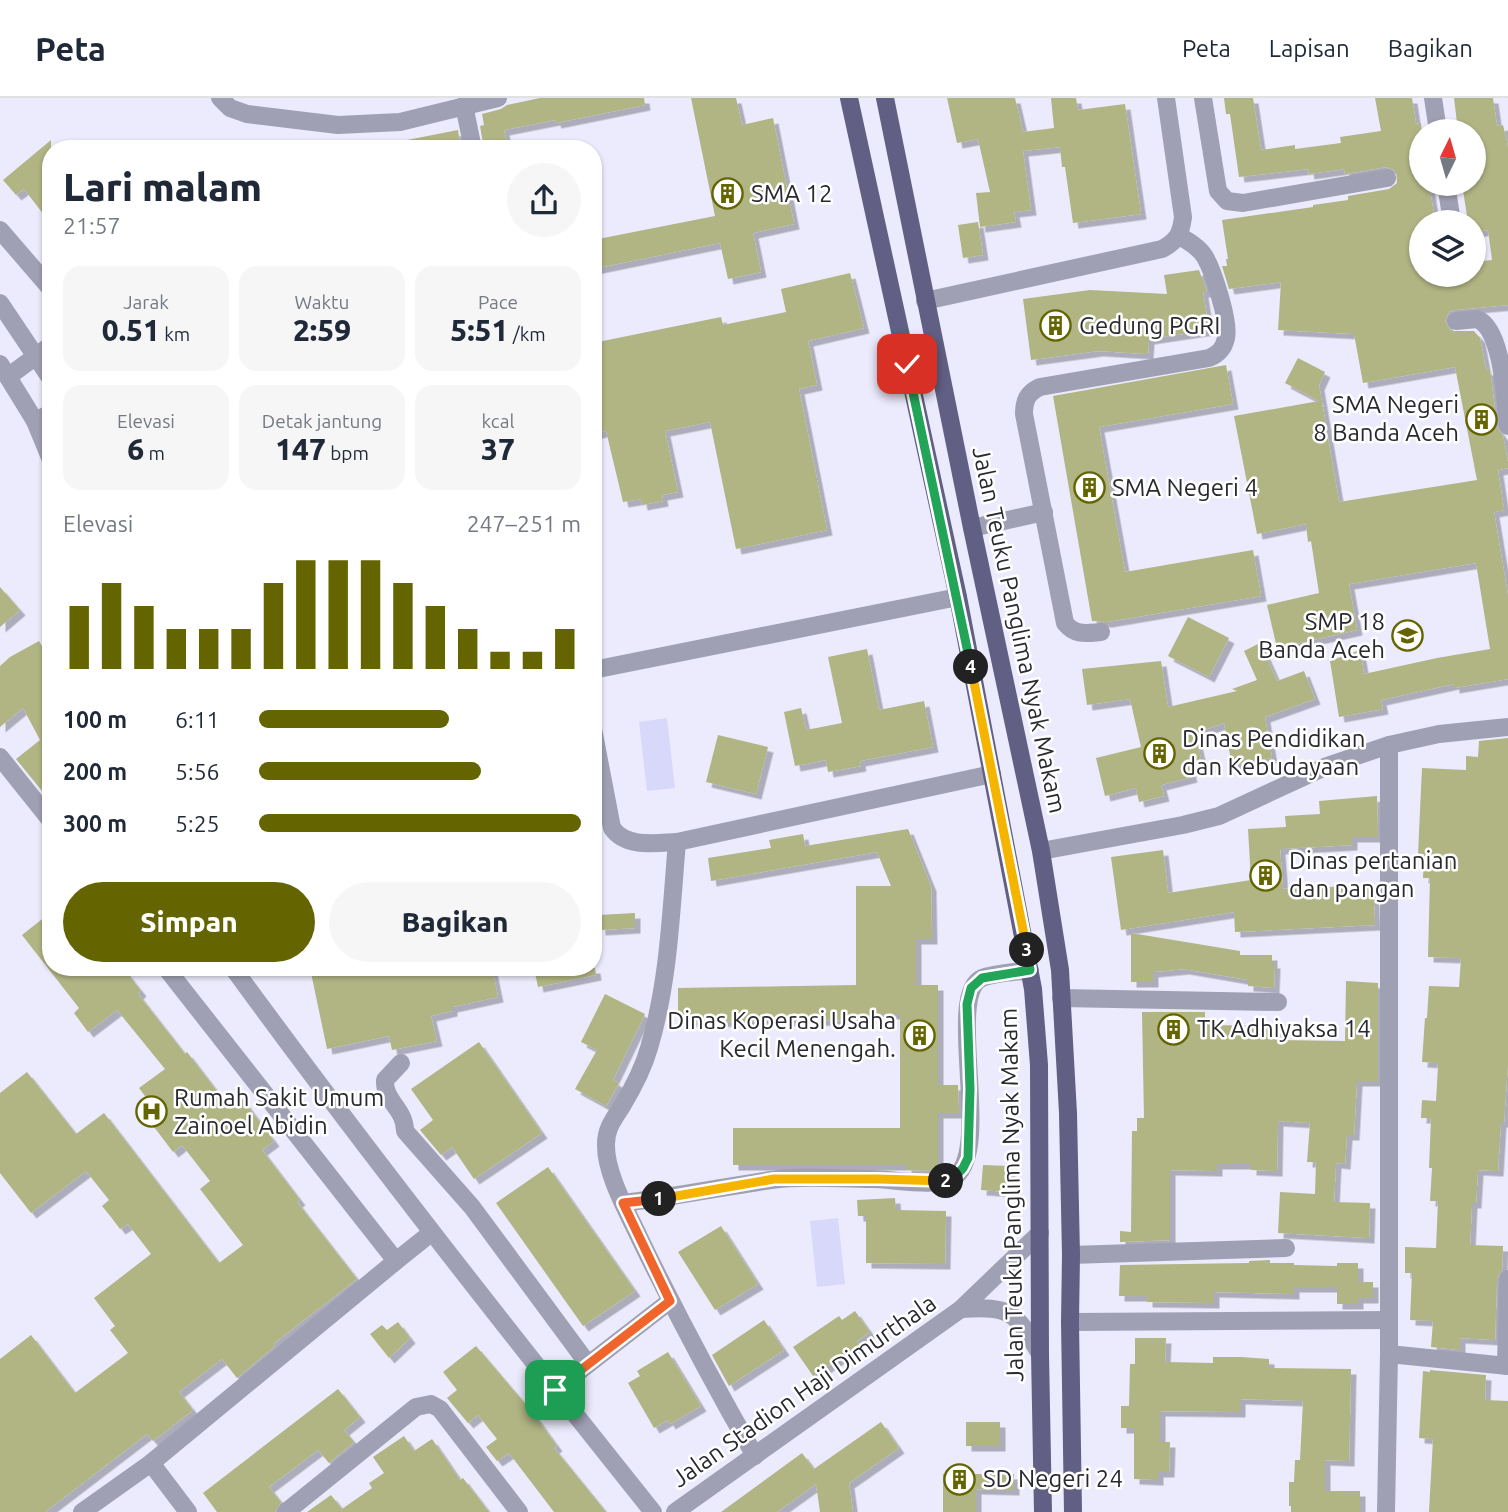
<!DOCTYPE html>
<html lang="id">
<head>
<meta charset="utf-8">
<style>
  :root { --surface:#fff; --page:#f6f6f7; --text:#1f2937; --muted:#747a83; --line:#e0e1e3; --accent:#646500 }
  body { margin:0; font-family:Ubuntu,sans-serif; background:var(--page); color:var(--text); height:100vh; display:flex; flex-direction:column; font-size:26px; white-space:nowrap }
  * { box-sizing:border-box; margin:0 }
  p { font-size:23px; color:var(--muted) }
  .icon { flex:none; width:38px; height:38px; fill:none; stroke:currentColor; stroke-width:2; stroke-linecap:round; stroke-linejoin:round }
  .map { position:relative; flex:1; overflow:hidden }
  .panel { position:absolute; left:42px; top:42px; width:560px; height:836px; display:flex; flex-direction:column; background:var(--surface); border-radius:28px; box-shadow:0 2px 5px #0004 }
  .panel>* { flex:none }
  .needle { width:46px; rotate:5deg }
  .buttons { position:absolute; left:1409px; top:21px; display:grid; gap:14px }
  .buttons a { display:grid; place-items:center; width:77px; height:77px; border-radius:50%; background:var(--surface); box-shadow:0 2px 5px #0004; font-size:35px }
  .pin { position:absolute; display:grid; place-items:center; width:60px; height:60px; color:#fff; margin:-30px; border-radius:14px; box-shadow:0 4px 10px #0006 }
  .km { position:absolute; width:35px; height:35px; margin:-18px; border-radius:50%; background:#222; color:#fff; font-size:19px; line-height:35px; text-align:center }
  .round { display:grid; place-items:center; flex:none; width:74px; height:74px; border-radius:37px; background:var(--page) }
  .overview { display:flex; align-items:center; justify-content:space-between; height:119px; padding:0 21px }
  h1 { font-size:38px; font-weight:800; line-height:52px }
  .stats { display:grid; grid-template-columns:repeat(3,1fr); gap:10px; height:119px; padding:7px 21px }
  .stats div { display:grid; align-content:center; border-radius:18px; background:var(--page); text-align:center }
  .stats b { font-size:30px; font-weight:800 }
  .stats small { font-size:19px; font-weight:400 }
  .stats p { font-size:19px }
  .chart { height:196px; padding:14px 21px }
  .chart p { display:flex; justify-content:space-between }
  .chart svg { width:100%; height:126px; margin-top:7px; stroke:var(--accent); stroke-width:6 }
  .cta { display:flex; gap:14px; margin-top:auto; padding:14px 21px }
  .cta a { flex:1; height:80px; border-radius:42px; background:var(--accent); color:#fff; font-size:28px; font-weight:800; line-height:80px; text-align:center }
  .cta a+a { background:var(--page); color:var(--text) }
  ul { padding:0 21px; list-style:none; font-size:23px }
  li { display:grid; grid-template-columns:112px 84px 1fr; align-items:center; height:52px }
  li i { height:18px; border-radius:9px; background:var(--accent) }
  header { display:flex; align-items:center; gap:42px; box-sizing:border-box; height:98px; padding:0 35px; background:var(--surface); border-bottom:2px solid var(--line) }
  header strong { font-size:33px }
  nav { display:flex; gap:38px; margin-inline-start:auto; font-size:24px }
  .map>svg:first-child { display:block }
  .garden { fill:#d8d8fb }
  .building { fill:#b1b483; filter:url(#shadow) }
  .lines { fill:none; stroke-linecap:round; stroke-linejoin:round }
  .minor { stroke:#a0a0b5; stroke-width:18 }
  .major { stroke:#616084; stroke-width:18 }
  .split-1-casing { stroke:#fff; stroke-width:14 }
  .split-2-casing { stroke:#fff; stroke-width:14 }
  .split-3-casing { stroke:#fff; stroke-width:14 }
  .split-4-casing { stroke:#fff; stroke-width:14 }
  .split-5-casing { stroke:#fff; stroke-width:14 }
  .split-1 { stroke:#f0652b; stroke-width:9 }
  .split-2 { stroke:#f5b400; stroke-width:9 }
  .split-3 { stroke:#22a559; stroke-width:9 }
  .split-4 { stroke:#f5b400; stroke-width:9 }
  .split-5 { stroke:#22a559; stroke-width:9 }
  .labels { text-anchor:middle; stroke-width:5; stroke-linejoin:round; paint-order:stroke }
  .poi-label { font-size:24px; fill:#292a30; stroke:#fff; text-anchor:start }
  .street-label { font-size:24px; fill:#292a30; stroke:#fff }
</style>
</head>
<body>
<header>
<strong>Peta</strong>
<nav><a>Peta</a><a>Lapisan</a><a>Bagikan</a></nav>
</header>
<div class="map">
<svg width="1508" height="1414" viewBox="0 0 1508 1414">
  <defs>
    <filter id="shadow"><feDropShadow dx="5.5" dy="5.5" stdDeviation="0" flood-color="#0004"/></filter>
  </defs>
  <rect width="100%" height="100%" fill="#ebebfd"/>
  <g class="garden">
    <path d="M667,620L675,690L647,693L639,624Z"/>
    <path d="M838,1120L845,1186L817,1189L810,1123Z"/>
  </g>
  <g class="building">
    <path d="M540,0H644L645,7L556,25L555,22L504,32L508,51H484L480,28L484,27L482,16L501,11L507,7Z"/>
    <path d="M691,0H736L742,27L773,20L794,126L753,135L761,174L728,181L720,145L593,171V142L715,118Z"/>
    <path d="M947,0H1015L1023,34L1054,30L1051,0H1076L1078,12L1125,6L1141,116L1073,125L1065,69H1062L1060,49L1023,53L1031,112L1014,114L1016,124L980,129L976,95L990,94L978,41L957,45Z"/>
    <path d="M1224,0H1253L1261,52L1295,47V51L1341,45L1340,39L1381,33L1375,0H1412L1416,26L1421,25V86H1429L1435,123L1421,124V177H1474V164L1492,162L1488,132L1474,134V124H1468L1462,86H1474V33H1458L1454,0H1493L1497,28L1503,27L1508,49V207L1454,212L1449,214L1445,223L1451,233H1474L1480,240L1486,272L1490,271L1497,329L1503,338L1508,364V370L1498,372L1504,412L1494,414L1508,498V581L1454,590V586L1381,602L1383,611L1339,619L1330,563L1360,552L1364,576L1437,560L1490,551L1476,465L1349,486L1357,532L1277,550L1267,507L1319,495L1311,443L1308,444L1306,426L1257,436L1234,318L1319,303L1285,285L1298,260L1325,274L1319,287L1339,404L1477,382L1455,269L1363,285L1354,236L1278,232L1281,184L1229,191L1222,168H1227L1226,161H1228L1222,122L1313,109V107L1348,102V98L1389,91L1397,85L1396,73L1386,69L1345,76L1344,71L1309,76L1308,71L1239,79L1230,16H1226Z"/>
    <path d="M458,32L461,51H402V43Z"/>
    <path d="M51,42V126L24,91L16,97L3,82Z"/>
    <path d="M978,124L983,157L963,160L958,127Z"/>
    <path d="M1199,172L1207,194H1203L1209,232L1149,241L1148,256L1098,253L1031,262L1023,201L1090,192L1167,196L1164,177Z"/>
    <path d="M850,175L864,230L808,243L817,287L799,291L827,432L736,451L710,324L665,333L678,394L662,397L663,403L642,407L641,401L623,404L606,333L593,336V245L721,219L723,227L786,214L781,191Z"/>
    <path d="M1226,267L1233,306L1099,329L1125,474L1253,452L1261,498L1107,524L1092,523L1053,298Z"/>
    <path d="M0,489L20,512L0,529Z"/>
    <path d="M1188,519L1229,540L1209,579L1168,558Z"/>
    <path d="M39,543L50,562L44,565L51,578V704L16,661L40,642L23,610L0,629V568L10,559Z"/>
    <path d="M1260,545L1277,583L1304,573L1315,601L1265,619L1272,660L1232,667L1224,625L1195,635L1201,661L1188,664L1192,679L1161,687L1164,698L1139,704L1136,690L1105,698L1096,660L1141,649L1130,601L1087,607L1082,571L1161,563L1168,609L1237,593L1232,591L1257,582L1244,553Z"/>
    <path d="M867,551L879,612L924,603L933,649L860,663L861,668L828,674L826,662L795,668L784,614L801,610L806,632L842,625L828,559Z"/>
    <path d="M718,637L768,649L756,696L706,684Z"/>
    <path d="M1508,640V965L1504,1024H1501L1498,1073L1478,1072L1476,1105H1472L1470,1147L1503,1148L1502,1171L1497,1181L1495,1242L1460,1240V1252L1431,1249L1433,1223L1410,1222L1412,1175H1405V1149L1436,1150L1438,1103H1430L1432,1070H1429L1431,1020H1421L1422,1002L1436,1003L1438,968L1437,965L1422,964L1425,920H1427L1429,888L1459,889L1461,860L1428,859L1430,780H1423L1424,756H1418L1422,670L1466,672V658L1478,659L1479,643Z"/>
    <path d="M1377,698L1378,739H1352V747L1280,751L1283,791L1373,787L1375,827L1235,834L1234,814L1121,832L1111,759L1163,752L1168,795L1251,782L1248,731L1286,729L1285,718L1320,716L1319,703Z"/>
    <path d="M908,731L931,788L932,841H916V887H938V987H958L959,1015H938V1073L906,1072V1067H733V1030H900V916H853V922L678,924V890L856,887V788H891L877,754L711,783L708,760L771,750L769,742L803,736L805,748Z"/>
    <path d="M51,814V870H123L141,893L138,896L185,956L187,954L229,1009L241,999L274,1043L262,1052L300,1102L297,1104L357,1181L273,1246L275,1248L237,1280L222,1261L179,1294L193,1312L153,1343L147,1336L45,1414H0V1261L31,1237L75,1295L128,1255L110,1232L115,1228L94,1200L151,1156L128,1126L120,1131L111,1119L102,1108L109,1102L86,1073L31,1115L0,1075V995L27,974L76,1036L104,1015L219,1165L243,1147L200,1091L210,1083L182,1047L173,1054L145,1017L154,1010L139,990L165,971L117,912L88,934L74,915L79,910L22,837Z"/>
    <path d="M635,815V830L600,832L599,817Z"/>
    <path d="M1131,835L1240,853V857H1272V865H1275L1274,890L1248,888V882L1184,871L1153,874V884H1131Z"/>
    <path d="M310,870H492L498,899L452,909V913L431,918L437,943L392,952L389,938L327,951Z"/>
    <path d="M534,870H595L596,877L538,889Z"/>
    <path d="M1346,883L1378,885V983H1357L1354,1037H1347L1345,1066L1336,1065L1334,1104L1370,1105L1369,1140L1278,1135L1280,1094L1315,1096L1316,1064H1307L1310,1025L1278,1023L1277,1073L1251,1072V1066H1217V1073L1170,1072V1142L1120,1144V1133L1131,1134L1132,1033H1137V1020H1144L1142,914H1205V927L1275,928V942L1345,943Z"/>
    <path d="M605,896L645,916L613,982L619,985L606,1008L575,991L597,952L581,944Z"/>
    <path d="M479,944L542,1035L474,1081L452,1049L441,1057L420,1032L433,1022L411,991Z"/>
    <path d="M983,1067L1010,1068L1009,1094L981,1092Z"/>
    <path d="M548,1069L635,1193L583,1228L496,1105Z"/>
    <path d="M895,1100L896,1112L946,1113L945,1166L866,1165V1118H858L857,1102Z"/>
    <path d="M721,1128L758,1186L715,1212L678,1154Z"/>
    <path d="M1270,1162V1165H1294V1167L1337,1168V1165H1358V1184H1373V1200H1358V1206H1337V1189H1294V1196L1214,1194V1205L1147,1204V1198H1119L1120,1167L1249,1165V1163Z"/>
    <path d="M855,1213L870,1234L857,1243L859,1247L813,1278L793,1249L839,1218L842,1222Z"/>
    <path d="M764,1222L784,1252L729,1288L712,1257Z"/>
    <path d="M398,1224L410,1240L389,1260L370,1236L382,1227L387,1232Z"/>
    <path d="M1135,1240H1166L1165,1264L1213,1265V1259H1241L1269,1261V1270L1351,1271L1349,1363L1325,1362V1393H1360V1414H1291V1408H1289V1384H1294L1295,1362H1300L1303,1303L1240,1301V1314L1160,1313V1344H1170L1169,1374H1158V1382L1134,1381V1330H1121V1308H1129L1130,1266H1135Z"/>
    <path d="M476,1248L533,1315L557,1348L554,1350L606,1414H554L509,1355L497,1363L486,1349L497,1341L478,1317L468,1325L447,1300L457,1292L443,1274Z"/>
    <path d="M668,1254L701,1308L670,1326L668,1322L654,1330L628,1285L640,1278L637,1273Z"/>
    <path d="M1430,1272L1486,1277L1485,1302L1508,1303V1414H1429L1433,1341L1419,1340L1423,1273L1430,1274Z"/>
    <path d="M338,1291L360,1319L344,1332L354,1344L329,1365L318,1352L269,1389L281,1404L275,1414H217L203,1395Z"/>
    <path d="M881,1324L899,1350L849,1385L853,1414H820L816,1386L777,1414H721L802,1355L814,1371Z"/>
    <rect x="966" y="1324" width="34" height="24"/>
    <path d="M404,1338L414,1353L432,1341L460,1382L463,1380L489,1414H307L331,1397L342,1411L372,1390L369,1385L384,1375L373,1359Z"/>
    <path d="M943,1376H1014V1392L976,1391V1414H943Z"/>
  </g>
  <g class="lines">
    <g class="minor">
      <path d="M220,0L230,10L247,16L338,27L400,24L498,0"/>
      <path d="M1203,0L1218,93L1227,103L1243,105L1387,80"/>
      <path d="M1433,0L1438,33"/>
      <path d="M464,7L473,51"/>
      <path d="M1446,86L1452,124"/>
      <path d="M0,132L51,191"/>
      <path d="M925,203L1162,151C1177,143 1181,136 1183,119L1166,0"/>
      <path d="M0,205L51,281"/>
      <path d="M1456,223L1477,221C1503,231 1505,302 1508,328"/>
      <path d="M0,266L35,323L51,362"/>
      <path d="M9,278L51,247"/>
      <path d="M35,323L51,315"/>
      <path d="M972,430L1044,414"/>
      <path d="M1101,534C1087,535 1075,538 1065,525L1024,316C1024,303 1027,295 1040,289L1209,260C1219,256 1224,250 1226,240C1230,224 1213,173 1205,159C1199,149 1188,143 1179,138"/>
      <path d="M593,572L958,499"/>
      <path d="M593,631L612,730C626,750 655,745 677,744L992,676"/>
      <path d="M0,659L51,723"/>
      <path d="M593,722V743"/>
      <path d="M677,744C671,812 669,884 649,950C643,971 633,990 622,1008C614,1021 606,1030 606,1046C605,1075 628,1115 640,1141C676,1215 714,1287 755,1358"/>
      <path d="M1041,753L1183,727L1219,718L1327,668L1389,647L1439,636L1508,629"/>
      <path d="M233,870C368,1055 510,1235 653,1414"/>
      <path d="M1061,900L1278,904"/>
      <path d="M401,965L385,982C384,1004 405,1010 405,1033L472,1109L588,1266"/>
      <path d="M623,1105C673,1099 722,1089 771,1082C803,1077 839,1081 872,1081C892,1081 941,1091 956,1078C992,1047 945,896 982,880C994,875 1017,874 1030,872"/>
      <path d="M1071,1157L1286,1150"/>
      <path d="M396,1163L431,1135"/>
      <path d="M961,1211C1011,1208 1015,1213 1040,1256"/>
      <path d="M1070,1224L1388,1222"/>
      <path d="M1389,1256L1508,1268"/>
      <path d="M1506,1268L1508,1181"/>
      <path d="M555,1292L670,1203"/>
      <path d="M151,1365L188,1414"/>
      <path d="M82,1414L151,1365L396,1163L166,870"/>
      <path d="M286,1414L416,1309L431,1306L440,1311L519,1414"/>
      <path d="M675,1414L961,1211L1040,1135"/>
      <path d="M1386,1414L1389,1256V647"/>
    </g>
    <g class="major">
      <path d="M849,0L958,499L1033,891L1039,967L1040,1256L1043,1414"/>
      <path d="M885,0L972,430L1041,753L1060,872L1068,1015L1071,1157L1070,1224L1073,1414"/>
    </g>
  </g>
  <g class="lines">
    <defs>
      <path id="split-1" d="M555,1292L670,1203L623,1105L659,1101"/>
      <path id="split-2" d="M659,1101L774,1081H878L946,1083"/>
      <path id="split-3" d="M946,1083L955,1079L963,1070L968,1060L970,991L967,906L971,890L982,880L1030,872L1027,852"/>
      <path id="split-4" d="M971,569L1027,852"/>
      <path id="split-5" d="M907,266L971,569"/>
    </defs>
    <use href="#split-1" class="split-1-casing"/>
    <use href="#split-2" class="split-2-casing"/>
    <use href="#split-3" class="split-3-casing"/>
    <use href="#split-4" class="split-4-casing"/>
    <use href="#split-5" class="split-5-casing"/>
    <use href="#split-1" class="split-1"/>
    <use href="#split-2" class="split-2"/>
    <use href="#split-3" class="split-3"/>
    <use href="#split-4" class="split-4"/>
    <use href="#split-5" class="split-5"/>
  </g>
  <defs>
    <symbol id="building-ring" viewBox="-11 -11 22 22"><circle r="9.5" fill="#fff" stroke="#646500" stroke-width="1.5"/><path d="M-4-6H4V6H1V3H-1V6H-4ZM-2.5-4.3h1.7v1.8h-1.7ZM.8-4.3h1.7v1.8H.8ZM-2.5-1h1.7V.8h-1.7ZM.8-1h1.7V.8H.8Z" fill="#646500"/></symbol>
    <symbol id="school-ring" viewBox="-11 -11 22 22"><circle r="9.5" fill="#fff" stroke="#646500" stroke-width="1.5"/><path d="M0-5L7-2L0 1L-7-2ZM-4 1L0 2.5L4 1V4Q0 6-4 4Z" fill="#646500"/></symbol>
    <symbol id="hospital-ring" viewBox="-11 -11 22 22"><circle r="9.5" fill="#fff" stroke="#646500" stroke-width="1.5"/><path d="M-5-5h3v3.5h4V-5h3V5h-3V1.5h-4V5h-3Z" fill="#646500"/></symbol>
  </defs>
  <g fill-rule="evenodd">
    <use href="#building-ring" x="710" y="78" width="35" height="35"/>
    <use href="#building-ring" x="1038" y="210" width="35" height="35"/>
    <use href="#building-ring" x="1464" y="304" width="35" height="35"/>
    <use href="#building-ring" x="1072" y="372" width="35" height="35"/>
    <use href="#school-ring" x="1390" y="520" width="35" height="35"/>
    <use href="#building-ring" x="1142" y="638" width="35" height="35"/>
    <use href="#building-ring" x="1248" y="760" width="35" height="35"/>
    <use href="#building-ring" x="1156" y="914" width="35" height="35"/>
    <use href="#building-ring" x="902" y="920" width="35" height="35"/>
    <use href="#hospital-ring" x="134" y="996" width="35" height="35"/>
    <use href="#building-ring" x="942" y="1364" width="35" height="35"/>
  </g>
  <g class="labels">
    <g class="poi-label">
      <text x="751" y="104">SMA 12</text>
      <text x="1079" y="236">Gedung PGRI</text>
      <text x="1459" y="315" text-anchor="end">SMA Negeri<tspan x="1459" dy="28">8 Banda Aceh</tspan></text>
      <text x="1112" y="398">SMA Negeri 4</text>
      <text x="1385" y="532" text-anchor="end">SMP 18<tspan x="1385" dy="28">Banda Aceh</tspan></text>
      <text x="1182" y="649">Dinas Pendidikan<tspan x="1182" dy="28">dan Kebudayaan</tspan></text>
      <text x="1289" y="771">Dinas pertanian<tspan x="1289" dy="28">dan pangan</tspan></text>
      <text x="896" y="931" text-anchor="end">Dinas Koperasi Usaha<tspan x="896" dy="28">Kecil Menengah.</tspan></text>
      <text x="1197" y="939">TK Adhiyaksa 14</text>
      <text x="174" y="1008">Rumah Sakit Umum<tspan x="174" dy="28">Zainoel Abidin</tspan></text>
      <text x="983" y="1389">SD Negeri 24</text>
    </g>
    <g class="street-label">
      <text transform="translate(1019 532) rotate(78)" y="8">Jalan Teuku Panglima Nyak Makam</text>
      <text transform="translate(1012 1097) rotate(-91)" y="8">Jalan Teuku Panglima Nyak Makam</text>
      <text transform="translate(804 1293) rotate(-35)" y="8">Jalan Stadion Haji Dimurthala</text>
    </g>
  </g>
</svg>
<div class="buttons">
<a><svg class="needle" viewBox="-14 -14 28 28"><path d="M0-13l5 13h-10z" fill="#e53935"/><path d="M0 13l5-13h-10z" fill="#747a83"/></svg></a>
<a><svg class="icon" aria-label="layers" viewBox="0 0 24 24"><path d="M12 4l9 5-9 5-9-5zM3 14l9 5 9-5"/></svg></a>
</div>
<div class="pin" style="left:555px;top:1292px;background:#1e9e55"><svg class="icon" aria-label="arrive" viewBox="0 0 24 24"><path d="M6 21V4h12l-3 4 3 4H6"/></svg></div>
<div class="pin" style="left:907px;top:266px;background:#d93025"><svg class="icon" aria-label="check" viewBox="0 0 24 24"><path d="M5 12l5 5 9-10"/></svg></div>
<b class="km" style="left:659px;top:1101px">1</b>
<b class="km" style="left:946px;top:1083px">2</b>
<b class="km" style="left:1027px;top:852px">3</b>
<b class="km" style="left:971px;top:569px">4</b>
<section class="panel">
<div class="overview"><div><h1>Lari malam</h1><p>21:57</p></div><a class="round"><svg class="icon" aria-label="share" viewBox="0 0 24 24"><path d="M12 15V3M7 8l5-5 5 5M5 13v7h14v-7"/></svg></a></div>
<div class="stats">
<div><p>Jarak</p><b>0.51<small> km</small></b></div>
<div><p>Waktu</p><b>2:59</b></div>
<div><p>Pace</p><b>5:51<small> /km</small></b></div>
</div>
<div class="stats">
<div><p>Elevasi</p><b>6<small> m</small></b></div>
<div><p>Detak jantung</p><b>147<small> bpm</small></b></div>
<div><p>kcal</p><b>37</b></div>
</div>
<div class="chart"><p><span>Elevasi</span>247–251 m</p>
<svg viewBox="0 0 160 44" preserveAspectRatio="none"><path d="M5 44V22M15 44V14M25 44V22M35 44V30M45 44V30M55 44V30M65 44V14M75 44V6M85 44V6M95 44V6M105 44V14M115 44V22M125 44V30M135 44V38M145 44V38M155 44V30"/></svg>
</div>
<ul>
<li><b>100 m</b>6:11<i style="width:59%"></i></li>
<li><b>200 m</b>5:56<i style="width:69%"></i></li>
<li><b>300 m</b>5:25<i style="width:100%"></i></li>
</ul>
<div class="cta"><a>Simpan</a><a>Bagikan</a></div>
</section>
</div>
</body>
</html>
